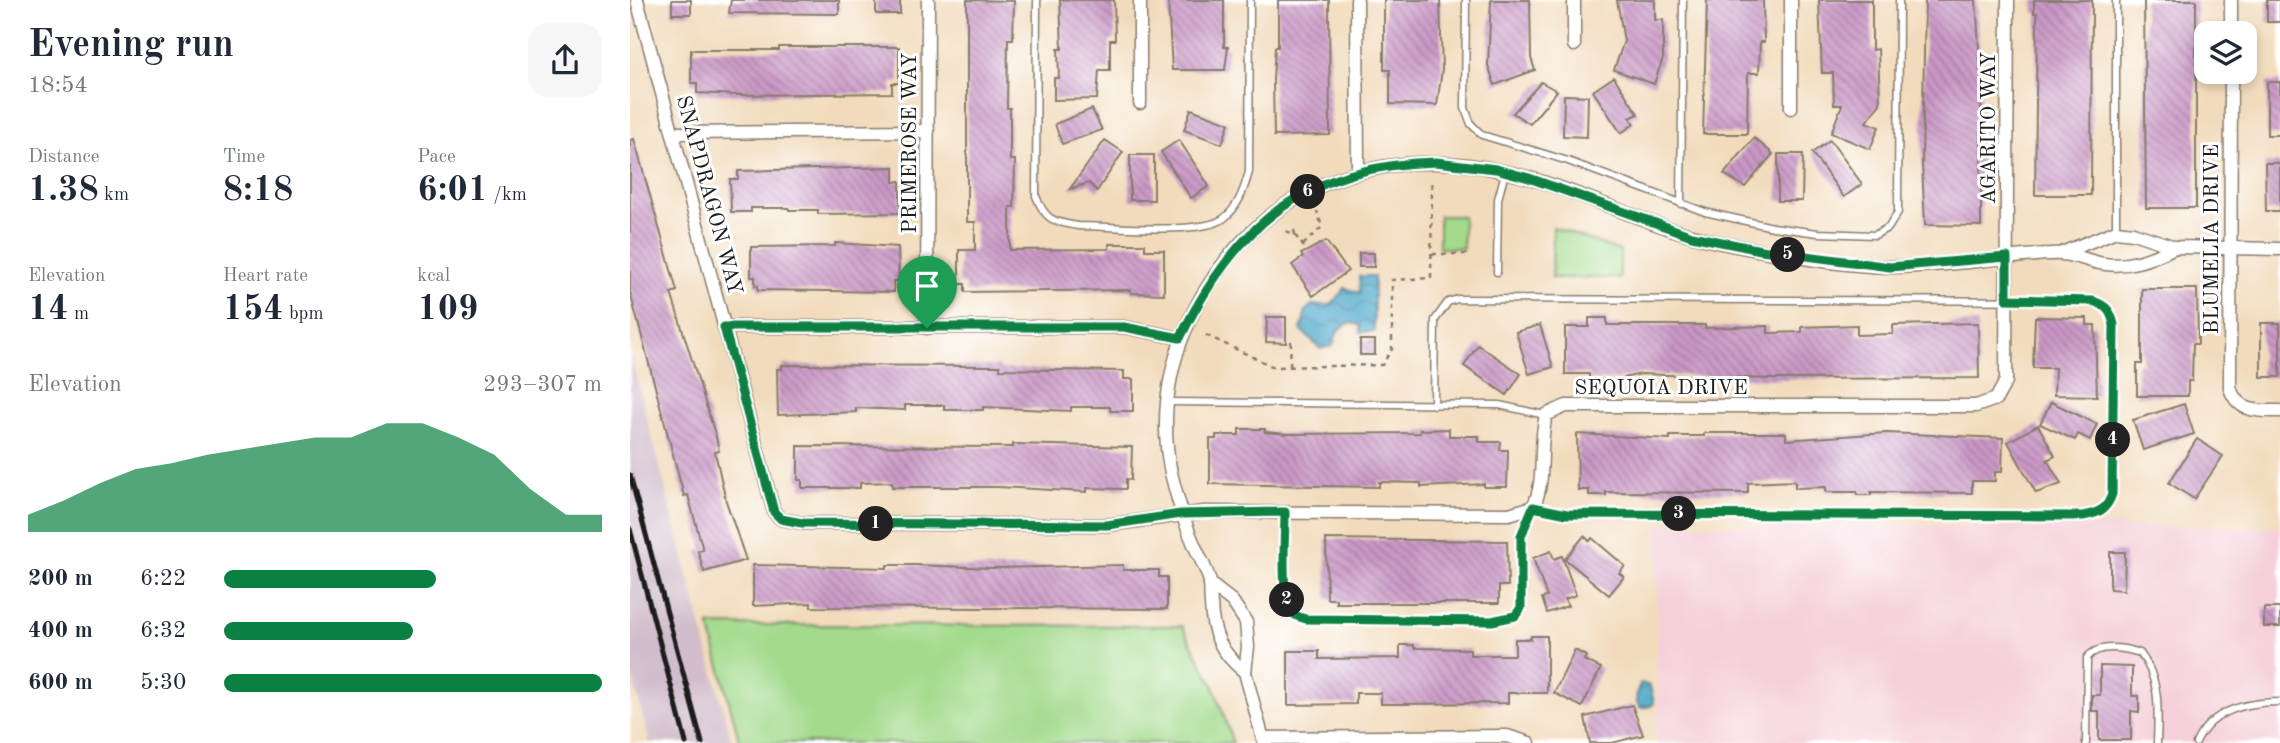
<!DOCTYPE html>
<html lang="en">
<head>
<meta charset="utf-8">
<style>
  :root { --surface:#fff; --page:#f6f6f7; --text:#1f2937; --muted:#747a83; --accent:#0b8043 }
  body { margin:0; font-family:"Old Standard TT",serif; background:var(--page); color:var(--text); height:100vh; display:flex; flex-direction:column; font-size:26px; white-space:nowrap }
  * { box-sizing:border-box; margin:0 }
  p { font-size:23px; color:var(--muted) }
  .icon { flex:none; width:38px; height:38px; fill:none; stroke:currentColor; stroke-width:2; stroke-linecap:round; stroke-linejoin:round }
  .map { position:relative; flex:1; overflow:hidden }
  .side { display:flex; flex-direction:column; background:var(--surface); width:630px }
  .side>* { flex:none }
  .fabs { position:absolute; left:1564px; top:21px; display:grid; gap:14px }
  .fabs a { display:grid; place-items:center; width:63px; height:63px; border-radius:14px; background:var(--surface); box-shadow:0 4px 10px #0003; font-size:35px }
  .pin { position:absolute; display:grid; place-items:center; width:60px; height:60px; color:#fff; margin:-72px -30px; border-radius:50% 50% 50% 0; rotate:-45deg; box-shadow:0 0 7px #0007 }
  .pin .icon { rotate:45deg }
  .km { position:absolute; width:35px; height:35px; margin:-18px; border-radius:50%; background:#222; color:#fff; font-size:19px; line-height:35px; text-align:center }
  .round { display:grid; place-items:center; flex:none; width:74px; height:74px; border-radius:21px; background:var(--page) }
  .head { display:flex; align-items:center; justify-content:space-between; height:119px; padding:0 28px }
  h1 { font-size:38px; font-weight:700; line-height:52px }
  .figures { display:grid; grid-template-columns:repeat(3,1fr); gap:10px; height:119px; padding:7px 28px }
  .figures div { display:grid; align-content:center }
  .figures b { font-size:35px; font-weight:700 }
  .figures small { font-size:19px; font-weight:400 }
  .figures p { font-size:19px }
  .chart { height:196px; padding:14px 28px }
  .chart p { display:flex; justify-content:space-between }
  .chart svg { width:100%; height:126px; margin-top:7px; fill:var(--accent); opacity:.7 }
  ul { padding:0 28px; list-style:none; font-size:23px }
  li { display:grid; grid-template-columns:112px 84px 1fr; align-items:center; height:52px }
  li i { height:18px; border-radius:9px; background:var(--accent) }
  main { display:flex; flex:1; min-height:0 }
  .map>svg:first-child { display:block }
  .built { fill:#f5cfd9 }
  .railway { fill:#d1bdcb }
  .green { fill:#a3da8c; stroke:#607b54; stroke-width:2 }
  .water { fill:url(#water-waves); stroke:#346274; stroke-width:2 }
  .building { fill:url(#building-back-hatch) }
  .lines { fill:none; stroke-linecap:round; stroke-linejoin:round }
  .service-casing { stroke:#877c6c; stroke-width:9 }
  .minor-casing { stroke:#877c6c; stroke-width:15 }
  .path { stroke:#877c6c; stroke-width:2.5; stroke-dasharray:5 5; stroke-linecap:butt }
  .service { stroke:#fff; stroke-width:6 }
  .minor { stroke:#fff; stroke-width:12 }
  .rail { stroke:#1c1c1c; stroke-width:5 }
  .route-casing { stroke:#fff; stroke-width:14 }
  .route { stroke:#0b8043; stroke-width:9 }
  .labels { text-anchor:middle; stroke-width:6; stroke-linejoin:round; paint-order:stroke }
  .street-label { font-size:21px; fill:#1c1c1c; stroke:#fff }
</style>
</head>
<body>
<main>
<section class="side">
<div class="head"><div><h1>Evening run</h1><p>18:54</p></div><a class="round"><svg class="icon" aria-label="share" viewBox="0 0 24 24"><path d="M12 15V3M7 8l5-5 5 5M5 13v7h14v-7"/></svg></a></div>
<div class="figures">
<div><p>Distance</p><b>1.38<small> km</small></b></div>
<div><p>Time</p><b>8:18</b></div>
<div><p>Pace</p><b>6:01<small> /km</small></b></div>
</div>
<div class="figures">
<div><p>Elevation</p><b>14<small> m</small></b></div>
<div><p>Heart rate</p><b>154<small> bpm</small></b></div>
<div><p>kcal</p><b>109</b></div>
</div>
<div class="chart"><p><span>Elevation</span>293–307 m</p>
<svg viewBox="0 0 160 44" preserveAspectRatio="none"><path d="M0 44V38L10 33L20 27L30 22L40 20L50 17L60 15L70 13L80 11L90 11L100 6L110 6L120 11L130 17L140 29L150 38L160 38V44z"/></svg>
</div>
<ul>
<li><b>200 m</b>6:22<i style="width:56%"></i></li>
<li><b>400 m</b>6:32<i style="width:50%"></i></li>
<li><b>600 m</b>5:30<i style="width:100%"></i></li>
</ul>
</section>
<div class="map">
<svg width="1650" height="743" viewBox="0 0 1650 743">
  <defs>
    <pattern id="water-waves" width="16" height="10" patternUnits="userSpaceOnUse" patternTransform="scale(1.75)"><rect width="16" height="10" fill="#4da8cb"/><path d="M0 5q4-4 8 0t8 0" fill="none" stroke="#3f88a4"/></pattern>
    <pattern id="building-back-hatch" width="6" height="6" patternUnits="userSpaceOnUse" patternTransform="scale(1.75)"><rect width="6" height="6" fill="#ca98c6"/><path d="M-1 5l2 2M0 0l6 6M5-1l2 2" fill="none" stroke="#a37ba0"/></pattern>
  </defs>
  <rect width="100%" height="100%" fill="#fff"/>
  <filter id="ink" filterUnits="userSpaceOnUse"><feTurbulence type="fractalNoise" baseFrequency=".0143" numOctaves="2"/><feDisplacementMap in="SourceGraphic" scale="14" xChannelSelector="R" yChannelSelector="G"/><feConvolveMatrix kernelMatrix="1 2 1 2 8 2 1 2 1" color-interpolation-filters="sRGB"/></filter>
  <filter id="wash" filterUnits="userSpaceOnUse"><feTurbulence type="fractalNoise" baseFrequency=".00686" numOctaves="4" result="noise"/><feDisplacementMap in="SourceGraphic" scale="28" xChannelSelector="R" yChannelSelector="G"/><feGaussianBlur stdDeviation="1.57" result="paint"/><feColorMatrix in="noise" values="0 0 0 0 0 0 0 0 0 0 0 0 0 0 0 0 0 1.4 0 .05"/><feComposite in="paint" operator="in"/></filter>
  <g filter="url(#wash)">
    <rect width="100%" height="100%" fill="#f2dbbc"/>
    <path class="built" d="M1027,525L1650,527V743H1027Z"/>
    <path class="railway" d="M0,354L102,743H20L0,668Z"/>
    <g class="green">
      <rect x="809" y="216" width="24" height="32"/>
      <path d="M923,227L990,251V278H922Z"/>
      <path d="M79,625L552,626L584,687L603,743H110Z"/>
    </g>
    <g class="water">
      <path d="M729,276H744V332H730V325L719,323L708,330L703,346L690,349L671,330L676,310L682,305H701L715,288L730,293Z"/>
      <path d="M1011,683L1020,686L1024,703L1021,706L1011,708C1004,703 1006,691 1011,683Z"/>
    </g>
    <g id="blocks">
      <g class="building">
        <rect x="42" y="0" width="19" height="14"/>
        <path d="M101,0H209V14L99,13Z"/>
        <rect x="246" y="0" width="24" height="14"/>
        <path d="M337,0L384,1L383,39H378L377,108H380V160H385L384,207H380V250L479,249V244H515V250H534V294L501,293V290L335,292V284H329V250H345V222H337Z"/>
        <path d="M430,0H484L485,40H480V70H469L467,99L424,100V78H429L428,49H432Z"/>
        <path d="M538,0H594V47H598L595,70H542Z"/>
        <path d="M648,0H699L700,135L644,136L643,79L645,47H648Z"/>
        <path d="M754,0H810L812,70L807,105L760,104V70H754Z"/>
        <path d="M861,0H900L901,58L905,70L865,85L858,65Z"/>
        <path d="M987,0H1025V20H1033V58L1024,84L984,70L994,41Z"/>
        <path d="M1077,0H1133L1134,42H1130L1129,73H1118L1117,134H1073Z"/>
        <path d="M1189,0H1242V50L1248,49L1250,104L1236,122L1249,127L1240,149L1201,133L1212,105H1204L1203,73H1192Z"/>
        <path d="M1295,0H1346L1351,79V226L1295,225L1292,165Z"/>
        <path d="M1404,0H1462L1461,195H1405L1407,13H1404Z"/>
        <path d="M1514,0H1566V208H1516Z"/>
        <rect x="1637" y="0" width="13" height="22"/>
        <path d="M149,47H269V83H262V93L108,95L67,93V83H61V50H149Z"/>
        <path d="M984,77L1008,114L1000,118L1004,124L991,133L963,91Z"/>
        <path d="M911,82L927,91L900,124L883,113Z"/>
        <rect x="1637" y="82" width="13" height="53"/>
        <path d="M934,95L958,96L957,137L933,136Z"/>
        <path d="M462,109L472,130L432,144L425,124Z"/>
        <path d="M561,109L599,123L592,144L554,130Z"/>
        <path d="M1124,138L1143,154L1115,187L1094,174Z"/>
        <path d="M4,139L47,291L41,293L86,437L89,451L85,452L96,501L116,560L74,572L68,551L73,550L58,495L54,496L0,292V140Z"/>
        <path d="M475,140L493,152L467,191L459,183L440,189Z"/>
        <path d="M549,140L579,186L561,198L531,152Z"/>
        <path d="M1200,140L1232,184L1214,197L1182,153Z"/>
        <path d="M1148,154H1173L1172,201H1148Z"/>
        <rect x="500" y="155" width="24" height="45"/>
        <path d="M1635,163H1650V211H1636Z"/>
        <path d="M264,167V182L270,181V213L188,214V210H159V208H121V212H101L100,179H108V171Z"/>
        <path d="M696,241L718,271L683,296L662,265L673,257L671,254Z"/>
        <path d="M205,243L268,247L269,281H263L264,292L128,290V285L125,286V277H121V247L205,246Z"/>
        <rect x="729" y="253" width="15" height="14"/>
        <path d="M1512,289H1567L1568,344H1563L1562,381H1558V396H1507V364H1512Z"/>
        <path d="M637,317H656V343L636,342Z"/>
        <path d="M1405,317L1457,318V325H1465L1467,396L1424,395L1425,368H1403Z"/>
        <path d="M959,318H977V325H1075V328L1138,326V333L1172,332V327L1227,325V335L1263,334V325L1348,323L1349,378L1142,379L1011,374L985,380H959V374H935V327H959Z"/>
        <rect x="1631" y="323" width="19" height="54"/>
        <path d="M910,325L923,367L899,374L886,332Z"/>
        <rect x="730" y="340" width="15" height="15"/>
        <path d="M848,345L891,374L877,395L834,366Z"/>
        <path d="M152,365L370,366V369L494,371V379H503V411H480V407H441V411L353,407V410H314V405H275V410L226,408V412L148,415L147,369H152Z"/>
        <path d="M1421,402L1467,424L1460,440L1448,434L1445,440L1410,424Z"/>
        <path d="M1554,404L1564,434L1513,450L1503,420Z"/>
        <path d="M1408,425L1425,456L1417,460L1431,484L1406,493L1378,442Z"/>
        <path d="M609,429H635V432L658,434L790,433V430L819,429V436H849V442H871L870,450H878L877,487H854V484L791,487V483L749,482V487L580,484V439H586V435H609Z"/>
        <path d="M1074,433H1156V440L1256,433L1373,438L1372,472H1365V481H1342V493L1241,492V495H1227V492H1196V487L1165,488V481L1118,483V493L976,492V495H959V490H948L947,434L1040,439V436H1074Z"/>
        <path d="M1567,439L1593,456L1564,499L1539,483Z"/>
        <path d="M383,444L502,447L501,480L496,479V489L457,488V492L368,487H262V482L230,483V488H172V480H168V446L383,447Z"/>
        <path d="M954,536L960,541L962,538L995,566L989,573L994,577L979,595L935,559Z"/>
        <path d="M696,539L877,541L878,586H869V603H706V599H697Z"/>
        <path d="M921,551L924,559L932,556L946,595L935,599L938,606L917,613L912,598L917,597L903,558Z"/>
        <path d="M1480,552H1495L1494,590L1480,589Z"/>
        <path d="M123,565L257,568V565H285L363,568L493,565V570H529V577H537V609L181,607V603L123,606Z"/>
        <rect x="1634" y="608" width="16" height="19"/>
        <path d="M901,636H917V693H878V703L765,704H751V693H726V704L658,705V651H689V659L770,658V645H784V648L840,649V655H885V639H901Z"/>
        <path d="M945,650L956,656L954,660L971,668L952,707L924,693Z"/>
        <path d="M1470,666L1502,667V696H1509V712L1501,711V740H1469V711H1462V695H1470Z"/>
        <path d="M1002,705L1013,735L982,743H960L955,717Z"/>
      </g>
    </g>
  </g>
  <g filter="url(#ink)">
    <use href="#blocks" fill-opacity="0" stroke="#877c6c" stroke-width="2"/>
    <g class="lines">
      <defs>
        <g id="service">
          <path d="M407,0L406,196C415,220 423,222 448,226C480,226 570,235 593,219C609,207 614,189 619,172L620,0"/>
          <path d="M836,0L835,108L841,124L852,135L938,161L1075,212L1143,227L1188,233L1245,235L1259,227L1268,212L1269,0"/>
          <path d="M1486,0V231"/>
          <path d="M1051,204L1053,0"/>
          <path d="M867,272L868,199L875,173"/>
          <path d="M537,402L869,405L915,415"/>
          <path d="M655,512C655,534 651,589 659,607C662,615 668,617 676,619L862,621L885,616L891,608V536L903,507L937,514L1453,516C1469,513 1477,510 1482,494L1484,325L1481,312L1463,301L828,299L818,302L805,320L804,405"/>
          <path d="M1456,743L1457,658C1468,643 1495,648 1510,653C1531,680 1528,710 1527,743"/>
          <path d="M1566,743C1581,710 1617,702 1650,702"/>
        </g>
        <g id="minor">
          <path d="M7,0L144,512L151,519L172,523L477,525L574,512L879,514L903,507C917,479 908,446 916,415L936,406H1346L1366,399L1376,381L1378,0"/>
          <path d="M510,0V103"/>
          <path d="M727,0L728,171"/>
          <path d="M1161,0V108"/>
          <path d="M1601,33V0"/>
          <path d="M944,45V0"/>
          <path d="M1601,72L1600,388C1608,413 1628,411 1650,411"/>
          <path d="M44,133L298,131"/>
          <path d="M1432,253L1486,231L1503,233L1545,247L1650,249"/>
          <path d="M94,327H494L550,338"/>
          <path d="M297,328L298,0"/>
          <path d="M580,584L602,601L616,622L618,647L615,672L634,743"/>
          <path d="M615,672C591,653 582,634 581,604C580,597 581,589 580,582C577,569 568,555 563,542C553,520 547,497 541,473C527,407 543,342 578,286C649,173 772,141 896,177C966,197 1030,232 1102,245C1154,255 1208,266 1261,267C1314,267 1367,257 1420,254C1437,252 1452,259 1469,263C1497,269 1521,259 1545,247"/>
          <path d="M634,738L877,736L899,743"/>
        </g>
      </defs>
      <use href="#service" class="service-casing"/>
      <use href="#minor" class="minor-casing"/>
      <g class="path">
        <path d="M656,231L665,235L663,226"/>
        <path d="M665,235L676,250"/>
        <path d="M673,245L692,227L687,211"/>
        <path d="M802,254H840"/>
        <path d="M576,335L644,367L752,365L762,349V280L801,278L802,182"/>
        <path d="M660,366L661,341"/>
      </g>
      <use href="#service" class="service"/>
      <use href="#minor" class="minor"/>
      <g class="rail">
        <path d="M0,475L72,743"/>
        <path d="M0,529L56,743"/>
      </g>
    </g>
  </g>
  <g class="lines" filter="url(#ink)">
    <defs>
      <path id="route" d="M806,162L866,169L899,178L1062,236L1131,250L1260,267L1377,257V299L1463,301C1477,306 1481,311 1484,325L1482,494C1477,510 1468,513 1453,516L937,514L903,507L891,536V608L885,616L862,621L676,619C668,617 662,615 659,607C651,589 655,534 655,512L551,514L477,525L172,523L151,519L144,512L94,327H494L550,338C606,225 675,165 806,162Z"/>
    </defs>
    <use href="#route" class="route-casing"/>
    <use href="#route" class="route"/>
  </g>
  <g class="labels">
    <g class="street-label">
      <text transform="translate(1358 128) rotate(-90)" y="7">AGARITO WAY</text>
      <text transform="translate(279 143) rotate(-90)" y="7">PRIMEROSE WAY</text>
      <text transform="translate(80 195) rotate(75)" y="7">SNAPDRAGON WAY</text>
      <text transform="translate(1581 239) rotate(-90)" y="7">BLUMELIA DRIVE</text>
      <text x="1031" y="394">SEQUOIA DRIVE</text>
    </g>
  </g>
</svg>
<div class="fabs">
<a><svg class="icon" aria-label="layers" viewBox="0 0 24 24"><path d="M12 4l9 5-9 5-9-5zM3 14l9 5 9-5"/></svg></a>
</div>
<div class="pin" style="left:297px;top:328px;background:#1e9e55"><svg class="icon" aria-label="arrive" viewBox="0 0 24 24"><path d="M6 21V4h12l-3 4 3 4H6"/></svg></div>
<b class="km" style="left:246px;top:524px">1</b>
<b class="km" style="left:657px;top:600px">2</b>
<b class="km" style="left:1049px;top:514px">3</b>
<b class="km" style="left:1483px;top:440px">4</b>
<b class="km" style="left:1158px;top:255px">5</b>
<b class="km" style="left:678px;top:192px">6</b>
</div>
</main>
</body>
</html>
